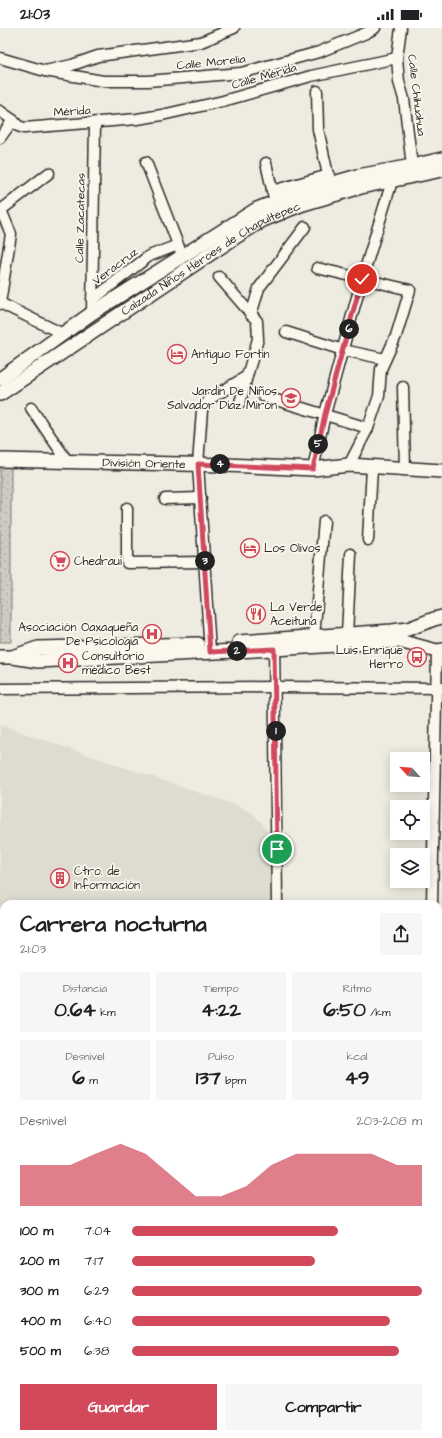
<!DOCTYPE html>
<html lang="es">
<head>
<meta charset="utf-8">
<style>
  :root { --surface:#fff; --page:#f6f6f6; --text:#202124; --muted:#757577; --accent:#d1495b }
  body { margin:0; font-family:"Architects Daughter",sans-serif; background:var(--page); color:var(--text); height:100vh; display:flex; flex-direction:column; font-size:15px; white-space:nowrap }
  * { box-sizing:border-box; margin:0 }
  p { font-size:13px; color:var(--muted) }
  .icon { flex:none; width:22px; height:22px; fill:none; stroke:currentColor; stroke-width:2; stroke-linecap:round; stroke-linejoin:round }
  .map { position:relative; flex:1; overflow:hidden }
  .sheet { position:absolute; left:0px; top:872px; width:442px; height:538px; display:flex; flex-direction:column; background:var(--surface); border-radius:12px 12px 0 0; box-shadow:0 2px 10px #0003 }
  .sheet>* { flex:none }
  .needle { width:26px; rotate:296deg }
  .fabs { position:absolute; left:390px; top:724px; display:grid; gap:8px }
  .fabs a { display:grid; place-items:center; width:40px; height:40px; border-radius:0px; background:var(--surface); box-shadow:0 2px 10px #0003; font-size:20px }
  .pin { position:absolute; display:grid; place-items:center; width:34px; height:34px; color:#fff; margin:-17px; border:2px solid #fff; border-radius:50%; box-shadow:0 1px 4px #0007 }
  .km { position:absolute; width:20px; height:20px; margin:-10px; border-radius:50%; background:#222; color:#fff; font-size:11px; line-height:20px; text-align:center }
  .round { display:grid; place-items:center; flex:none; width:42px; height:42px; border-radius:0px; background:var(--page) }
  .head { display:flex; align-items:center; justify-content:space-between; height:68px; padding:0 20px }
  h1 { font-size:22px; font-weight:700; line-height:30px }
  .figures { display:grid; grid-template-columns:repeat(3,1fr); gap:6px; height:68px; padding:4px 20px }
  .figures div { display:grid; align-content:center; border-radius:0px; background:var(--page); text-align:center }
  .figures b { font-size:20px; font-weight:700 }
  .figures small { font-size:11px; font-weight:400 }
  .figures p { font-size:11px }
  .chart { height:112px; padding:8px 20px }
  .chart p { display:flex; justify-content:space-between }
  .chart svg { width:100%; height:72px; margin-top:4px; fill:var(--accent); opacity:.7 }
  .button { display:flex; gap:8px; margin-top:auto; padding:8px 20px }
  .button a { flex:1; height:46px; border-radius:0px; background:var(--accent); color:#fff; font-size:16px; font-weight:700; line-height:46px; text-align:center }
  .button a+a { background:var(--page); color:var(--text) }
  ul { padding:0 20px; list-style:none; font-size:13px }
  li { display:grid; grid-template-columns:64px 48px 1fr; align-items:center; height:30px }
  li i { height:10px; border-radius:5px; background:var(--accent) }
  .status { display:flex; justify-content:space-between; align-items:center; height:28px; padding:0 20px; background:var(--surface); direction:ltr }
  .status svg { height:11px; fill:currentColor }
  .map>svg:first-child { display:block }
  .built { fill:#dedbd1 }
  .park { fill:url(#park-dots); stroke:#7c7b76 }
  .lines { fill:none; stroke-linecap:round; stroke-linejoin:round }
  .river { stroke:#a4a29a; stroke-width:14 }
  .minor-casing { stroke:#2b2b2b; stroke-width:13 }
  .major-casing { stroke:#2b2b2b; stroke-width:16 }
  .minor { stroke:#fbf7ec; stroke-width:10 }
  .major { stroke:#fbf7ec; stroke-width:13 }
  .route-casing { stroke:#fff; stroke-width:8 }
  .route { stroke:#d1495b; stroke-width:5 }
  .labels { text-anchor:middle; stroke-width:3.5; stroke-linejoin:round; paint-order:stroke }
  .street-label { font-size:12px; fill:#2b2b2b; stroke:#fbf7ec }
  .poi-label { font-size:12px; fill:#2b2b2b; stroke:#fbf7ec; text-anchor:start }
</style>
</head>
<body>
<div class="status"><b>21:03</b><svg viewBox="0 0 49 12"><path d="M0 12V9h3v3zM5 12V6h3v6zM10 12V3h3v9zM15 12V0h3v12zM26 1h20v11H26zM47 4h2v5h-2z"/></svg></div>
<div class="map">
<svg width="442" height="1410" viewBox="0 0 442 1410">
  <defs>
    <pattern id="park-dots" width="8" height="8" patternUnits="userSpaceOnUse"><rect width="8" height="8" fill="#cecbc2"/><path d="M2 2h.1M6 6h.1" fill="none" stroke="#b1aea7" stroke-width="1.8" stroke-linecap="round"/></pattern>
  </defs>
  <rect width="100%" height="100%" fill="#eeebe0"/>
  <filter id="ink" filterUnits="userSpaceOnUse"><feTurbulence type="fractalNoise" baseFrequency=".025" numOctaves="2"/><feDisplacementMap in="SourceGraphic" scale="8" xChannelSelector="R" yChannelSelector="G"/><feConvolveMatrix kernelMatrix="1 2 1 2 8 2 1 2 1" color-interpolation-filters="sRGB"/></filter>
  <g filter="url(#ink)">
    <path class="built" d="M0,697L235,777L251,784L263,796L271,810L273,824V876H4V1065L0,1066Z"/>
    <g class="park">
      <path d="M0,436L11,437V614H0Z"/>
      <path d="M442,1067V1192H438V1068Z"/>
      <rect x="0" y="1103" width="4" height="107"/>
    </g>
    <g class="lines">
      <g class="river">
        <path d="M438,1145H442"/>
        <path d="M0,1146H4"/>
      </g>
      <defs>
        <g id="minor">
          <path d="M401,0L397,30L399,54L404,71L412,138"/>
          <path d="M0,30L45,43L72,37L98,28L201,14L234,0"/>
          <path d="M45,43L103,53H148L241,45L319,24L366,5L375,0"/>
          <path d="M317,63L318,101L330,156"/>
          <path d="M0,83L13,92L18,98L24,100L137,91L162,87L223,73L311,48L397,30"/>
          <path d="M0,110L13,92"/>
          <path d="M146,134L180,222"/>
          <path d="M266,135L274,170"/>
          <path d="M272,163L329,147"/>
          <path d="M0,185L1,182L49,145"/>
          <path d="M317,240L410,262L396,308L381,341L379,368L368,400L349,437"/>
          <path d="M92,272L149,228L178,217"/>
          <path d="M0,275L11,206L1,182"/>
          <path d="M0,275L63,306"/>
          <path d="M92,285L95,95"/>
          <path d="M251,287L259,260L305,199"/>
          <path d="M286,304L343,322L385,331"/>
          <path d="M403,359L405,441"/>
          <path d="M263,368L368,400"/>
          <path d="M240,375L247,348"/>
          <path d="M31,380L68,434"/>
          <path d="M313,441L325,386L362,251L392,153"/>
          <path d="M165,471L201,470"/>
          <path d="M127,480V535L205,534"/>
          <path d="M368,512L372,440"/>
          <path d="M347,607L351,526"/>
          <path d="M314,609L324,493"/>
          <path d="M274,614L277,876"/>
          <path d="M210,624L198,436L202,382L208,372L247,348L258,311L257,293L219,249"/>
          <path d="M0,661L275,659L442,660"/>
          <path d="M432,876L437,623"/>
          <path d="M438,1038H442"/>
          <path d="M438,1206H442"/>
          <path d="M0,1223H4"/>
          <path d="M438,1258L442,1244"/>
          <path d="M0,1340L4,1341"/>
          <path d="M59,1406L60,1410"/>
          <path d="M105,1406L106,1410"/>
          <path d="M149,1406L150,1410"/>
          <path d="M222,1406L241,1410"/>
          <path d="M268,1410L269,1406"/>
          <path d="M334,1410L335,1406"/>
          <path d="M364,1410L365,1406"/>
          <path d="M395,1410L396,1406"/>
        </g>
        <g id="major">
          <path d="M0,351L92,285L257,181L298,165L358,148L412,138L442,131"/>
          <path id="s1" d="M0,366L234,210L263,192L303,176L361,159L442,142"/>
          <path id="s2" d="M0,432L226,437L313,441L349,437L442,443"/>
          <path d="M239,614L392,603L408,601L434,591L442,589"/>
          <path d="M15,628L38,620L198,616"/>
          <path d="M0,629H13L38,633L274,621L399,613L437,623L442,622"/>
          <path d="M438,1058H442"/>
          <path d="M0,1083H4"/>
          <path d="M0,1099L4,1098"/>
        </g>
      </defs>
      <use href="#minor" class="minor-casing"/>
      <use href="#major" class="major-casing"/>
      <use href="#minor" class="minor"/>
      <use href="#major" class="major"/>
    </g>
  </g>
  <g class="lines" filter="url(#ink)">
    <defs>
      <path id="route" d="M277,821L274,621L210,624L198,436L313,441L325,386L362,251"/>
    </defs>
    <use href="#route" class="route-casing"/>
    <use href="#route" class="route"/>
  </g>
  <defs>
    <symbol id="hotel-ring" viewBox="-11 -11 22 22"><circle r="9.5" fill="#fbf7ec" stroke="#d1495b" stroke-width="1.5"/><path d="M-6-4.5h1.5V1H6V5H4.5V3h-9V5H-6ZM-4 0a1.8 1.8 0 1 1 3.6 0ZM.5 0V-2.5h3Q6-2.5 6 0Z" fill="#d1495b"/></symbol>
    <symbol id="school-ring" viewBox="-11 -11 22 22"><circle r="9.5" fill="#fbf7ec" stroke="#d1495b" stroke-width="1.5"/><path d="M0-5L7-2L0 1L-7-2ZM-4 1L0 2.5L4 1V4Q0 6-4 4Z" fill="#d1495b"/></symbol>
    <symbol id="supermarket-ring" viewBox="-11 -11 22 22"><circle r="9.5" fill="#fbf7ec" stroke="#d1495b" stroke-width="1.5"/><path d="M-6-5.5h2.5l.6 2H6L4.5 2H-2.5L-4.4-4H-6ZM-1.5 3.2a1.3 1.3 0 1 0 .1 0ZM3 3.2a1.3 1.3 0 1 0 .1 0Z" fill="#d1495b"/></symbol>
    <symbol id="restaurant-ring" viewBox="-11 -11 22 22"><circle r="9.5" fill="#fbf7ec" stroke="#d1495b" stroke-width="1.5"/><path d="M-5-6h1v4h1v-4h1v4h1v-4h1v5L-1.5 .5V6h-2V.5L-5-1ZM5-6V6H3V1.5H1.5Q1.5-4 5-6Z" fill="#d1495b"/></symbol>
    <symbol id="hospital-ring" viewBox="-11 -11 22 22"><circle r="9.5" fill="#fbf7ec" stroke="#d1495b" stroke-width="1.5"/><path d="M-5-5h3v3.5h4V-5h3V5h-3V1.5h-4V5h-3Z" fill="#d1495b"/></symbol>
    <symbol id="bus-ring" viewBox="-11 -11 22 22"><circle r="9.5" fill="#fbf7ec" stroke="#d1495b" stroke-width="1.5"/><path d="M-5-6H5V4H4V6H2V4H-2V6H-4V4H-5ZM-3.5-4V0h7V-4ZM-3.5 1.2v1.5H-2V1.2ZM2 1.2v1.5H3.5V1.2Z" fill="#d1495b"/></symbol>
    <symbol id="building-ring" viewBox="-11 -11 22 22"><circle r="9.5" fill="#fbf7ec" stroke="#d1495b" stroke-width="1.5"/><path d="M-4-6H4V6H1V3H-1V6H-4ZM-2.5-4.3h1.7v1.8h-1.7ZM.8-4.3h1.7v1.8H.8ZM-2.5-1h1.7V.8h-1.7ZM.8-1h1.7V.8H.8Z" fill="#d1495b"/></symbol>
  </defs>
  <g fill-rule="evenodd">
    <use href="#hotel-ring" x="166" y="315" width="22" height="22"/>
    <use href="#school-ring" x="280" y="359" width="22" height="22"/>
    <use href="#hotel-ring" x="239" y="509" width="22" height="22"/>
    <use href="#supermarket-ring" x="49" y="522" width="22" height="22"/>
    <use href="#restaurant-ring" x="245" y="575" width="22" height="22"/>
    <use href="#hospital-ring" x="141" y="595" width="22" height="22"/>
    <use href="#bus-ring" x="406" y="618" width="22" height="22"/>
    <use href="#hospital-ring" x="57" y="624" width="22" height="22"/>
    <use href="#building-ring" x="49" y="839" width="22" height="22"/>
  </g>
  <g class="labels">
    <g class="street-label">
      <text transform="translate(211 34) rotate(-6)" y="4">Calle Morelia</text>
      <text transform="translate(264 48) rotate(-16)" y="4">Calle Mérida</text>
      <text transform="translate(417 67) rotate(83)" y="4">Calle Chihuahua</text>
      <text transform="translate(72 83) rotate(-3)" y="4">Mérida</text>
      <text transform="translate(80 190) rotate(-89)" y="4">Calle Zacatecas</text>
      <text dy="4" stroke="none"><textPath href="#s1" startOffset="251">Calzada Niños Héroes de Chapultepec</textPath></text>
      <text transform="translate(115 238) rotate(-37)" y="4">Veracruz</text>
      <text dy="4" stroke="none"><textPath href="#s2" startOffset="144">División Oriente</textPath></text>
    </g>
    <g class="poi-label">
      <text x="191" y="330">Antiguo Fortin</text>
      <text x="277" y="367" text-anchor="end">Jardin De Niños<tspan x="277" dy="14">Salvador Díaz Mirón</tspan></text>
      <text x="264" y="524">Los Olivos</text>
      <text x="74" y="537">Chedraui</text>
      <text x="270" y="583">La Verde<tspan x="270" dy="14">Aceituna</tspan></text>
      <text x="138" y="603" text-anchor="end">Asociación Oaxaqueña<tspan x="138" dy="14">De Psicología</tspan></text>
      <text x="403" y="626" text-anchor="end">Luis Enrique<tspan x="403" dy="14">Herro</tspan></text>
      <text x="82" y="632">Consultorio<tspan x="82" dy="14">médico Best</tspan></text>
      <text x="74" y="847">Ctro. de<tspan x="74" dy="14">Información</tspan></text>
    </g>
  </g>
</svg>
<div class="fabs">
<a><svg class="needle" viewBox="-14 -14 28 28"><path d="M0-13l5 13h-10z" fill="#e53935"/><path d="M0 13l5-13h-10z" fill="#757577"/></svg></a>
<a><svg class="icon" aria-label="locate" viewBox="0 0 24 24"><circle cx="12" cy="12" r="6"/><path d="M12 2v4M12 18v4M2 12h4M18 12h4"/></svg></a>
<a><svg class="icon" aria-label="layers" viewBox="0 0 24 24"><path d="M12 4l9 5-9 5-9-5zM3 14l9 5 9-5"/></svg></a>
</div>
<div class="pin" style="left:277px;top:821px;background:#1e9e55"><svg class="icon" aria-label="arrive" viewBox="0 0 24 24"><path d="M6 21V4h12l-3 4 3 4H6"/></svg></div>
<div class="pin" style="left:362px;top:251px;background:#d93025"><svg class="icon" aria-label="check" viewBox="0 0 24 24"><path d="M5 12l5 5 9-10"/></svg></div>
<b class="km" style="left:276px;top:703px">1</b>
<b class="km" style="left:237px;top:623px">2</b>
<b class="km" style="left:205px;top:533px">3</b>
<b class="km" style="left:220px;top:436px">4</b>
<b class="km" style="left:318px;top:416px">5</b>
<b class="km" style="left:349px;top:301px">6</b>
<section class="sheet">
<div class="head"><div><h1>Carrera nocturna</h1><p>21:03</p></div><a class="round"><svg class="icon" aria-label="share" viewBox="0 0 24 24"><path d="M12 15V3M7 8l5-5 5 5M5 13v7h14v-7"/></svg></a></div>
<div class="figures">
<div><p>Distancia</p><b>0.64<small> km</small></b></div>
<div><p>Tiempo</p><b>4:22</b></div>
<div><p>Ritmo</p><b>6:50<small> /km</small></b></div>
</div>
<div class="figures">
<div><p>Desnivel</p><b>6<small> m</small></b></div>
<div><p>Pulso</p><b>137<small> bpm</small></b></div>
<div><p>kcal</p><b>49</b></div>
</div>
<div class="chart"><p><span>Desnivel</span>203–208 m</p>
<svg viewBox="0 0 160 44" preserveAspectRatio="none"><path d="M0 44V19L10 19L20 19L30 12L40 6L50 12L60 25L70 38L80 38L90 32L100 19L110 12L120 12L130 12L140 12L150 19L160 19V44z"/></svg>
</div>
<ul>
<li><b>100 m</b>7:04<i style="width:71%"></i></li>
<li><b>200 m</b>7:17<i style="width:63%"></i></li>
<li><b>300 m</b>6:29<i style="width:100%"></i></li>
<li><b>400 m</b>6:40<i style="width:89%"></i></li>
<li><b>500 m</b>6:38<i style="width:92%"></i></li>
</ul>
<div class="button"><a>Guardar</a><a>Compartir</a></div>
</section>
</div>
</body>
</html>
